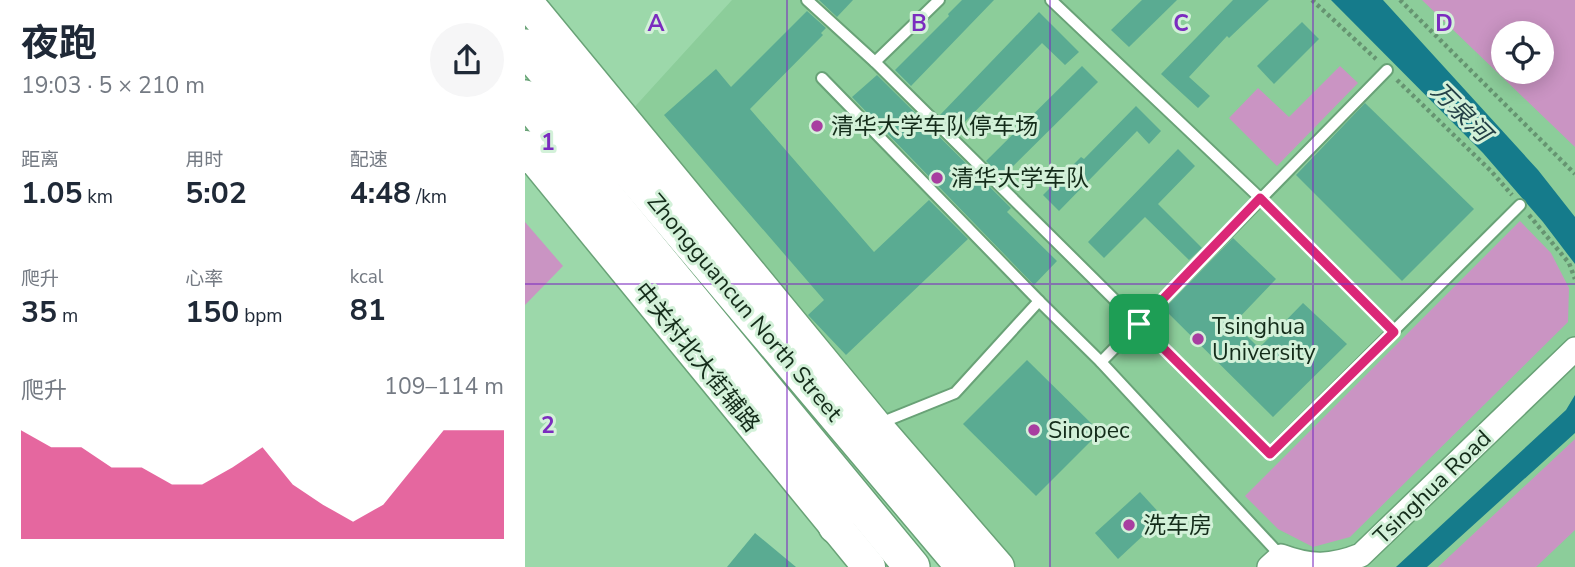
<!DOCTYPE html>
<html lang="zh">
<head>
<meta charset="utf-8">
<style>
  :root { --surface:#fff; --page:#f6f6f7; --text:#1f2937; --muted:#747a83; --accent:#db2777 }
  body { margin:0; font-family:"Nunito Sans","Noto Sans SC",sans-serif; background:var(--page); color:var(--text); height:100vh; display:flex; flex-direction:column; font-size:26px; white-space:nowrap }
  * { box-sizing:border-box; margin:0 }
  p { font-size:23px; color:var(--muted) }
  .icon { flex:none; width:38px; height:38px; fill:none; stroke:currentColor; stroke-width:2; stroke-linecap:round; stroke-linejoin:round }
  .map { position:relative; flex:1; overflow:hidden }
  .sheet { display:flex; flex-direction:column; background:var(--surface); width:525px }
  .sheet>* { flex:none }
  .fabs { position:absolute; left:966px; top:21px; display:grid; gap:14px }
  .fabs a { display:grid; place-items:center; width:63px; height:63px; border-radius:50%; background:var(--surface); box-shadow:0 4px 18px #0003; font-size:35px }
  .pin { position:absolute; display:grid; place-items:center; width:60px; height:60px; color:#fff; margin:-30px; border-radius:14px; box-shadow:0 4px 10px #0006 }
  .round { display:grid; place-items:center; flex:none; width:74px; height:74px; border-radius:37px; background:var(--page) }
  .head { display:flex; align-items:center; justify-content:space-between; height:119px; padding:0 21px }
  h1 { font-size:38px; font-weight:700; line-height:52px }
  .metrics { display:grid; grid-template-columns:repeat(3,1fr); gap:10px; height:119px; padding:7px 21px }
  .metrics div { display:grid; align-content:center }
  .metrics b { font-size:30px; font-weight:700 }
  .metrics small { font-size:19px; font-weight:400 }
  .metrics p { font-size:19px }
  .chart { height:196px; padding:14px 21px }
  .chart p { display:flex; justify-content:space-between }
  .chart svg { width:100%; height:126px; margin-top:7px; fill:var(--accent); opacity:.7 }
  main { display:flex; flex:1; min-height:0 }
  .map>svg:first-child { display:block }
  .built { fill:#8ccd9a; fill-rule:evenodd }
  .green { fill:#ca94c3; fill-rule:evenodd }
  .water { fill:#157b8b }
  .building { fill:#5aab92 }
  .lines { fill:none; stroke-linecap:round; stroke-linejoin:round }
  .lane-casing { stroke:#69a277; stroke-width:14 }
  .street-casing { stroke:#69a277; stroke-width:26 }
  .secondary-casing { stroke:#69a277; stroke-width:35 }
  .primary-casing { stroke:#69a277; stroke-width:38 }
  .path { stroke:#669471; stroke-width:4.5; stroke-dasharray:3.5 3.5; stroke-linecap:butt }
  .lane { stroke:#fff; stroke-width:10 }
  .street { stroke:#fff; stroke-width:23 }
  .secondary { stroke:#fff; stroke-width:32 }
  .primary { stroke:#fff; stroke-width:35 }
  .route-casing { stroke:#fff; stroke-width:14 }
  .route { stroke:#db2777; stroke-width:9 }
  .grid { fill:none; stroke:#7b2cbf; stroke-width:2; stroke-opacity:0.55 }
  .poi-dot { fill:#a83ea0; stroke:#d3f1d9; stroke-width:2.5 }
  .labels { text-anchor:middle; stroke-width:6; stroke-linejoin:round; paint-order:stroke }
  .poi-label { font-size:23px; fill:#142c1a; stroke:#d3f1d9; text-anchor:start }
  .street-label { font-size:23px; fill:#142c1a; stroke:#d3f1d9 }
  .water-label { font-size:24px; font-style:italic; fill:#244046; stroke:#d3f1d9 }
  .grid-label { font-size:23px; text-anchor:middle; font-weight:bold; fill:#7b2cbf; stroke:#d3f1d9; stroke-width:6; stroke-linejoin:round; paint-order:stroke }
</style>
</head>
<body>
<main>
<section class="sheet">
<div class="head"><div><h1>夜跑</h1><p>19:03 · 5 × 210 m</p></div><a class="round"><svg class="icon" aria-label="share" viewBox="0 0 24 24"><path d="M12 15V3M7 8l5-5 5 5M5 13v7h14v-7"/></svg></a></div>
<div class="metrics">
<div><p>距离</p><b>1.05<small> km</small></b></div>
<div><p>用时</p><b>5:02</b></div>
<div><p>配速</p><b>4:48<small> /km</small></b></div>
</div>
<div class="metrics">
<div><p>爬升</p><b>35<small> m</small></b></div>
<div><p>心率</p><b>150<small> bpm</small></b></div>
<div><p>kcal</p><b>81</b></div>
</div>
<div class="chart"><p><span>爬升</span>109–114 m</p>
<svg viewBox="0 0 160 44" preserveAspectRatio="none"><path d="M0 44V6L10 12L20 12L30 19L40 19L50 25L60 25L70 19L80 12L90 25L100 32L110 38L120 32L130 19L140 6L150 6L160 6V44z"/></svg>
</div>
</section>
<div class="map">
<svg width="1050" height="567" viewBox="0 0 1050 567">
  <rect width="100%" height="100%" fill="#9cd8aa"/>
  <path class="built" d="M207,0H1050V567H487L105,112ZM978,33H1017V72H978Z"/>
  <g class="green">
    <path d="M897,0H1050V147ZM978,33H1017V72H978Z"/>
    <path d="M815,66L833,83L752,166L704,118L733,88L764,117Z"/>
    <path d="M995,221L1026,253L1044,288L1043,322L825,537L788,547L753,529L720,496Z"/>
    <path d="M0,222L38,266L0,305Z"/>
    <path d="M1050,439V530L1011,567H913Z"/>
  </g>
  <g class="water">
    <path d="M806,0H858L1013,170L1050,217V264L1018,222L958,153Z"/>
    <path d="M1050,395V433L902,567H871L1041,410Z"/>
  </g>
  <g class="building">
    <path d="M294,0H328L312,17Z"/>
    <path d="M437,0H469L386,86L370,70L424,16L423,14Z"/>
    <path d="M617,0H652L604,47L586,30Z"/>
    <path d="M708,0H744L704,38L702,36L664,77L685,96L673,108L636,74Z"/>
    <path d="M282,11L301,28L296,33L298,35L225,109L349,252L404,200L443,239L321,355L283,315L299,300L139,115L191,69L206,87Z"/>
    <path d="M514,12L554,52L540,65L517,43L431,131L415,115Z"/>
    <path d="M777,22L794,39L749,84L732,66Z"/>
    <path d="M557,66L573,82L477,177L461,161Z"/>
    <path d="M352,75L486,208L482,212L532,261L509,285L327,97Z"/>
    <path d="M840,103L949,209L877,281L771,175Z"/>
    <path d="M611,106L636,131L624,144L612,131L534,211L518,195L556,157L559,159Z"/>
    <path d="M653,149L670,166L633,204L677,248L664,260L620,217L579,258L563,242Z"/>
    <path d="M708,238L751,279L709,323L734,348L778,303L822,344L748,417L639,309Z"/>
    <path d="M502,360L575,432L511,496L438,424Z"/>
    <path d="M615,492L638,517L593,559L570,533Z"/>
    <path d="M230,533L271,567H202Z"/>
  </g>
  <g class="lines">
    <defs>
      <g id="lane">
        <path d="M282,0L350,62L745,454L995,205"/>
        <path d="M526,0L735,198L869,332"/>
        <path d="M350,62L414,0"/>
        <path d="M297,78L514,301"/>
        <path d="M576,362L862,70"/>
        <path d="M353,424L430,393L514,301L576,362L756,556"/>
      </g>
      <path id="street" d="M744,567L756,556C785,567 806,567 836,555L1050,349"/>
      <g id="secondary">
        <path d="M0,0L350,425L473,567"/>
        <path d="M0,147L344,567"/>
      </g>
      <g id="primary">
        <path d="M0,47L439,567"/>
        <path d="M0,98L387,567"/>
        <path d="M291,460L311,526"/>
      </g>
    </defs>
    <use href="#lane" class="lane-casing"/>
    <use href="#street" class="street-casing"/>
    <use href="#secondary" class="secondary-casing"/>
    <use href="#primary" class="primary-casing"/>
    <g class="path">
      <path d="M787,0L851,59"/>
      <path d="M875,0L1050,174"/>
      <path d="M872,80L966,171L987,195"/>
      <path d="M1004,215L1044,263L1050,279"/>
    </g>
    <use href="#lane" class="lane"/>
    <use href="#street" class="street"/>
    <use href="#secondary" class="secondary"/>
    <use href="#primary" class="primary"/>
  </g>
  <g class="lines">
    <defs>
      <path id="route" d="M735,198L869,332L745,454L614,324Z"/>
    </defs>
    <use href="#route" class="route-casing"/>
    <use href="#route" class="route"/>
  </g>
  <path class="grid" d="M262,0V567M525,0V567M788,0V567M0,284H1050"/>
  <g class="poi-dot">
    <circle cx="292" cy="126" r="7"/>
    <circle cx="412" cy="178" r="7"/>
    <circle cx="673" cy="339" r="7"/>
    <circle cx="509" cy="430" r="7"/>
    <circle cx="604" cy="525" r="7"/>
  </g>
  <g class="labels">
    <g class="poi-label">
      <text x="306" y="134">清华大学车队停车场</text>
      <text x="426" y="186">清华大学车队</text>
      <text x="687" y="334">Tsinghua<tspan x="687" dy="26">University</tspan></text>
      <text x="523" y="438">Sinopec</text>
      <text x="618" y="533">洗车房</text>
    </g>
    <g class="street-label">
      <text transform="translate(220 307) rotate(50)" y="8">Zhongguancun North Street</text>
      <text transform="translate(172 357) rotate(51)" y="8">中关村北大街辅路</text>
      <text transform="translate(907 487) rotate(-44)" y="8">Tsinghua Road</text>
    </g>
    <g class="water-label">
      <text transform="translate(936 112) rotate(45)" y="8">万泉河</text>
    </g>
  </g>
  <g class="grid-label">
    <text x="131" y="31">A</text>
    <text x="394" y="31">B</text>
    <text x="656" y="31">C</text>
    <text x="919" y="31">D</text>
    <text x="23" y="150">1</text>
    <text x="23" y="433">2</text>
  </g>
</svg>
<div class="fabs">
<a><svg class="icon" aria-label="locate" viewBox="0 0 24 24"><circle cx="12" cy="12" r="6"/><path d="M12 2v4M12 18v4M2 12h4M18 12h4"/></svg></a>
</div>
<div class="pin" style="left:614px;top:324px;background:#1e9e55"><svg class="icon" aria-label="arrive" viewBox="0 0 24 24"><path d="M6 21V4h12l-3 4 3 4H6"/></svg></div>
</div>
</main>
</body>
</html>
